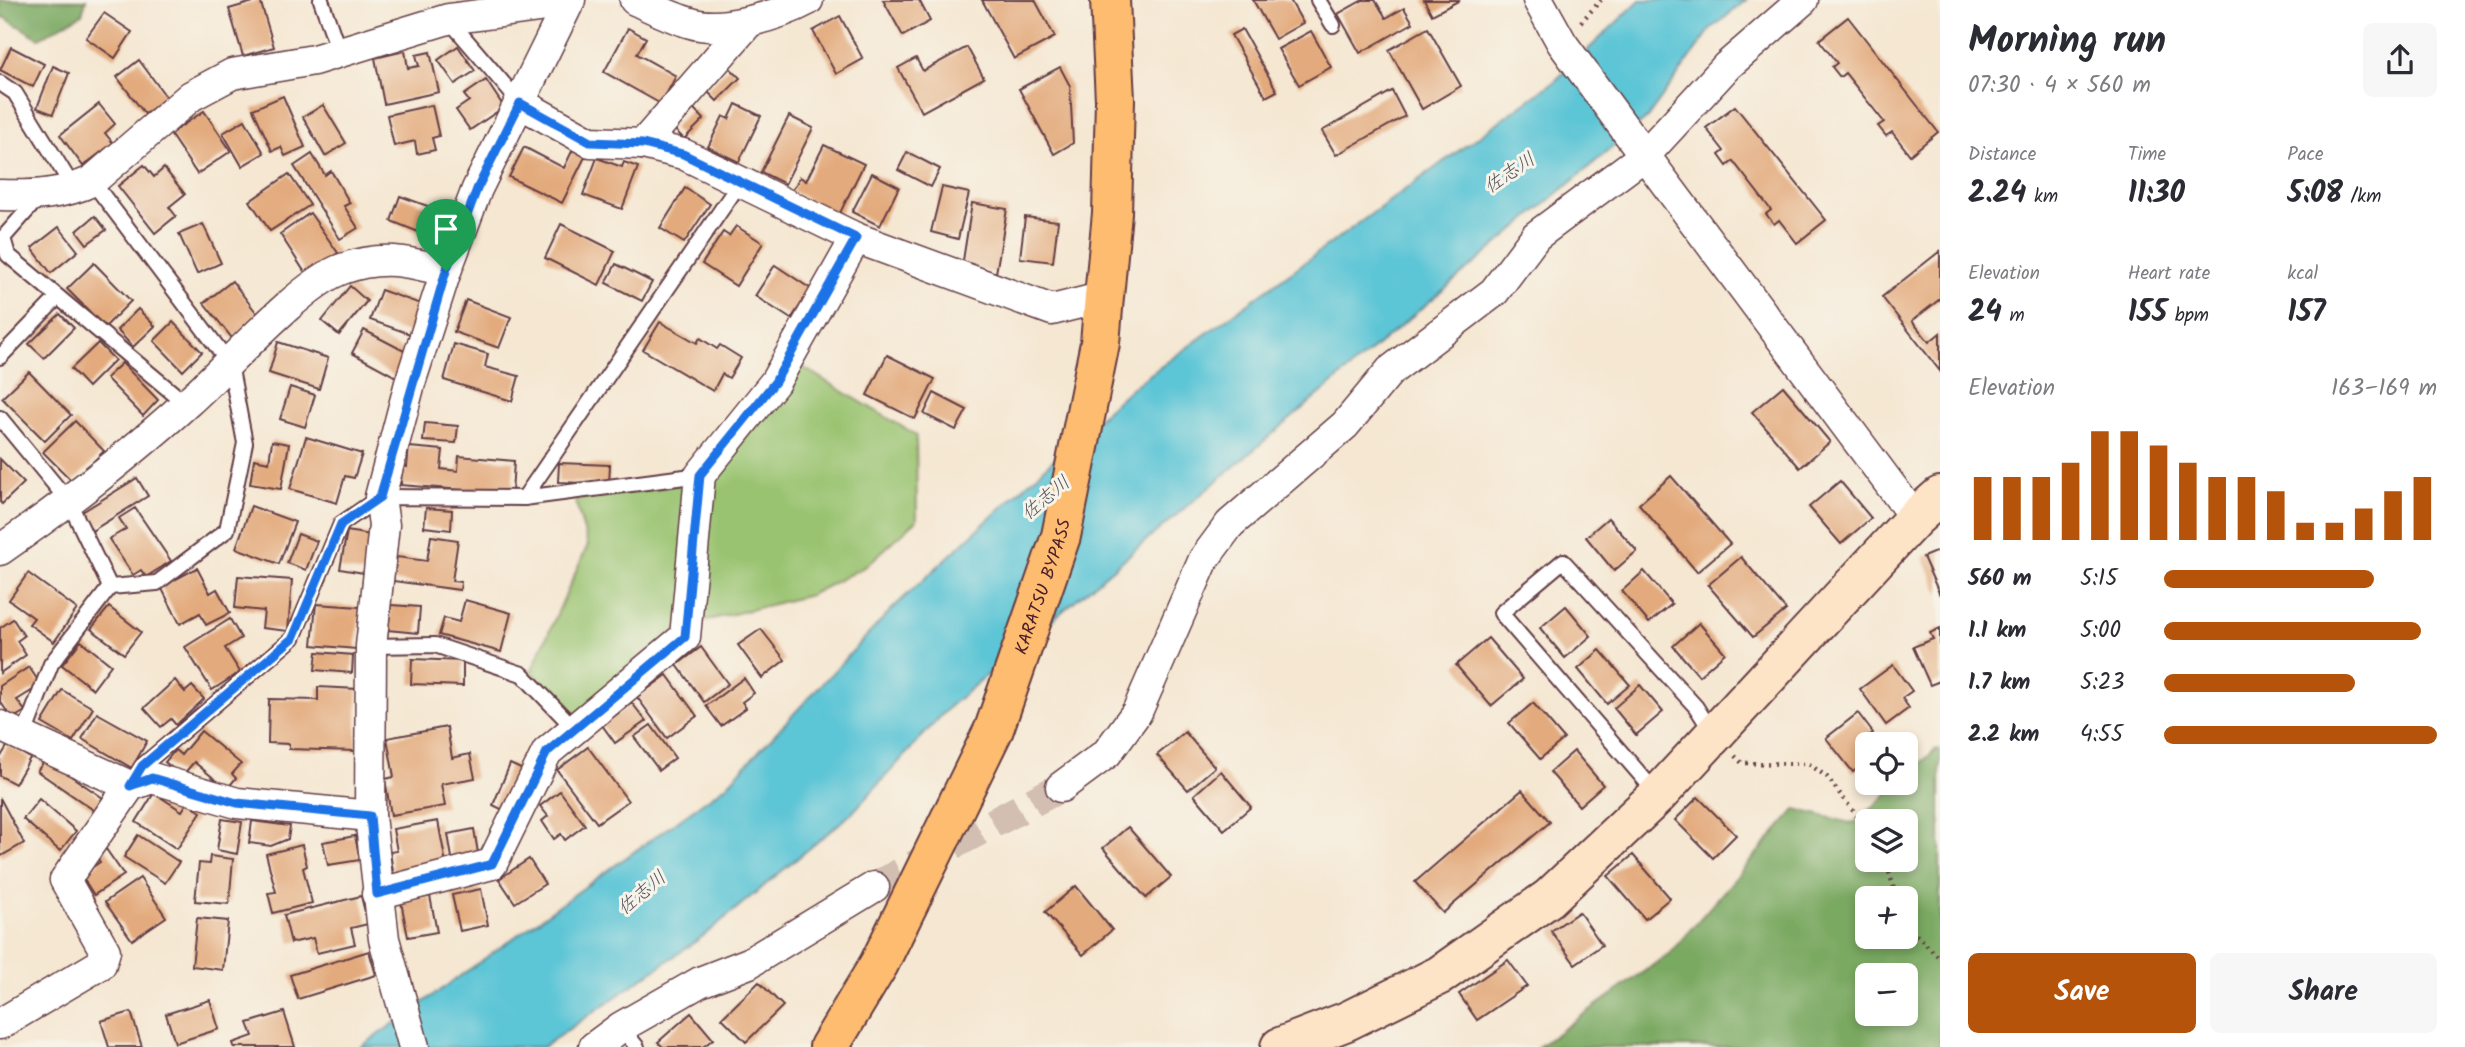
<!DOCTYPE html>
<html lang="en">
<head>
<meta charset="utf-8">
<style>
  :root { --surface:#fff; --page:#f7f7f7; --text:#2b2b33; --muted:#7c7c81; --accent:#b45309 }
  body { margin:0; font-family:Kalam,"Klee One",sans-serif; background:var(--page); color:var(--text); height:100vh; display:flex; flex-direction:column; font-size:26px; white-space:nowrap }
  * { box-sizing:border-box; margin:0 }
  p { font-size:23px; color:var(--muted) }
  .icon { flex:none; width:38px; height:38px; fill:none; stroke:currentColor; stroke-width:2; stroke-linecap:round; stroke-linejoin:round }
  .map { position:relative; flex:1; overflow:hidden }
  .details { display:flex; flex-direction:column; background:var(--surface); width:525px }
  .details>* { flex:none }
  .controls { position:absolute; left:1855px; top:732px; display:grid; gap:14px }
  .controls a { display:grid; place-items:center; width:63px; height:63px; border-radius:10px; background:var(--surface); box-shadow:0 4px 10px #0003; font-size:35px }
  .pin { position:absolute; display:grid; place-items:center; width:60px; height:60px; color:#fff; margin:-72px -30px; border-radius:50% 50% 50% 0; rotate:-45deg; box-shadow:0 0 7px #0007 }
  .pin .icon { rotate:45deg }
  .round { display:grid; place-items:center; flex:none; width:74px; height:74px; border-radius:10px; background:var(--page) }
  .summary { display:flex; align-items:center; justify-content:space-between; height:119px; padding:0 28px }
  h1 { font-size:38px; font-weight:800; line-height:52px }
  .figures { display:grid; grid-template-columns:repeat(3,1fr); gap:10px; height:119px; padding:7px 28px }
  .figures div { display:grid; align-content:center }
  .figures b { font-size:30px; font-weight:800 }
  .figures small { font-size:19px; font-weight:400 }
  .figures p { font-size:19px }
  .chart { height:196px; padding:14px 28px }
  .chart p { display:flex; justify-content:space-between }
  .chart svg { width:100%; height:126px; margin-top:7px; stroke:var(--accent); stroke-width:6 }
  .primary-button { display:flex; gap:14px; margin-top:auto; padding:14px 28px }
  .primary-button a { flex:1; height:80px; border-radius:10px; background:var(--accent); color:#fff; font-size:28px; font-weight:800; line-height:80px; text-align:center }
  .primary-button a+a { background:var(--page); color:var(--text) }
  ul { padding:0 28px; list-style:none; font-size:23px }
  li { display:grid; grid-template-columns:112px 84px 1fr; align-items:center; height:52px }
  li i { height:18px; border-radius:9px; background:var(--accent) }
  main { display:flex; flex:1; min-height:0 }
  .map>svg:first-child { display:block }
  .green { fill:#99c370; stroke:#72714e; stroke-width:2 }
  .forest { fill:#7aa962; stroke:#626446; stroke-width:2; fill-rule:evenodd }
  .water { fill:#5bc5d6; stroke:#527280; stroke-width:2 }
  .building { fill:#e3aa7d }
  .lines { fill:none; stroke-linecap:round; stroke-linejoin:round }
  .street-tunnel { stroke:#d3bfb1; stroke-width:30; stroke-dasharray:30 15; stroke-linecap:butt }
  .lane-casing { stroke:#643d44; stroke-width:18 }
  .street-casing { stroke:#643d44; stroke-width:33 }
  .secondary-casing { stroke:#643d44; stroke-width:42 }
  .highway-casing { stroke:#643d44; stroke-width:42 }
  .path { stroke:#643d44; stroke-width:4.5; stroke-dasharray:2 5; stroke-linecap:butt }
  .lane { stroke:#fff; stroke-width:14 }
  .street { stroke:#fff; stroke-width:30 }
  .secondary { stroke:#fee4c6; stroke-width:38 }
  .highway { stroke:#fdbc70; stroke-width:38 }
  .route-casing { stroke:#fff; stroke-width:14 }
  .route { stroke:#1a73e8; stroke-width:9 }
  .labels { text-anchor:middle; stroke-width:6; stroke-linejoin:round; paint-order:stroke }
  .street-label { font-size:18px; fill:#4a1f2b; stroke:#f7f3e8 }
  .water-label { font-size:19px; font-style:italic; fill:#4f515e; stroke:#f7f3e8 }
</style>
</head>
<body>
<main>
<div class="map">
<svg width="1940" height="1047" viewBox="0 0 1940 1047">
  <rect width="100%" height="100%" fill="#f7f3e8"/>
  <filter id="ink" filterUnits="userSpaceOnUse"><feTurbulence type="fractalNoise" baseFrequency=".0143" numOctaves="2"/><feDisplacementMap in="SourceGraphic" scale="14" xChannelSelector="R" yChannelSelector="G"/><feConvolveMatrix kernelMatrix="1 2 1 2 8 2 1 2 1" color-interpolation-filters="sRGB"/></filter>
  <filter id="wash" filterUnits="userSpaceOnUse"><feTurbulence type="fractalNoise" baseFrequency=".00686" numOctaves="4" result="noise"/><feDisplacementMap in="SourceGraphic" scale="28" xChannelSelector="R" yChannelSelector="G"/><feGaussianBlur stdDeviation="1.57" result="paint"/><feColorMatrix in="noise" values="0 0 0 0 0 0 0 0 0 0 0 0 0 0 0 0 0 1.4 0 .05"/><feComposite in="paint" operator="in"/></filter>
  <g filter="url(#wash)">
    <rect width="100%" height="100%" fill="#f5e7d2"/>
    <path class="green" d="M799,365L916,435L917,520L866,566L810,595L680,627L577,717L531,672L588,545L575,500L708,480Z"/>
    <g class="forest">
      <path d="M0,0H86L82,14L39,38L0,15Z"/>
      <path d="M1936,749L1940,752V1047H1538L1670,953L1796,809L1854,824L1900,782H1906V777ZM1867,821H1906V859H1867ZM1867,898H1906V936H1867ZM1867,975H1906V1013H1867Z"/>
    </g>
    <path class="water" d="M1640,0H1746L1711,29L1647,118L950,706L852,813L702,937L543,1047H361L726,786L894,607L1130,389L1555,81Z"/>
    <g id="blocks">
      <g class="building">
        <path d="M260,0L274,47L243,56L229,9Z"/>
        <path d="M883,0H919L930,21L903,36Z"/>
        <path d="M982,0H1035L1055,37L1014,59Z"/>
        <path d="M1253,0H1290L1303,23L1275,39Z"/>
        <path d="M1363,0H1375L1386,18L1404,8L1413,23L1360,53L1338,14Z"/>
        <path d="M1424,0H1460L1432,15Z"/>
        <path d="M104,13L132,32L115,58L86,38Z"/>
        <path d="M840,16L863,59L836,74L813,31Z"/>
        <path d="M1848,17L1938,132L1910,155L1892,132L1886,136L1878,126L1884,122L1845,73L1840,77L1832,67L1837,63L1819,40Z"/>
        <path d="M628,28L646,38L637,54L676,76L661,104L604,72Z"/>
        <path d="M1428,28L1461,86L1422,109L1389,50Z"/>
        <path d="M1242,29L1277,91L1266,97L1231,35Z"/>
        <path d="M1311,31L1331,67L1299,85L1278,49Z"/>
        <path d="M458,46L475,71L455,84L438,60Z"/>
        <path d="M11,47L44,64L33,87L0,70Z"/>
        <path d="M967,47L984,78L922,112L898,68L916,58L923,71Z"/>
        <path d="M405,51L408,68L419,66L416,55L430,52L439,92L384,104L375,58Z"/>
        <path d="M139,60L167,98L145,114L117,77Z"/>
        <path d="M53,66L69,73L53,114L37,108Z"/>
        <path d="M729,67L740,78L717,101L706,90Z"/>
        <path d="M1060,67L1070,86L1073,143L1054,154L1019,89Z"/>
        <path d="M486,80L504,107L470,130L456,110L469,101L464,95Z"/>
        <path d="M1392,91L1405,116L1336,155L1322,131Z"/>
        <path d="M283,96L305,147L285,156L281,147L272,151L253,109Z"/>
        <path d="M99,104L115,124L105,133L113,143L83,166L60,135Z"/>
        <path d="M736,104L761,116L739,162L708,147L723,116L729,119Z"/>
        <path d="M323,105L346,143L325,156L303,117Z"/>
        <path d="M432,105L439,136L432,138L435,150L417,154L415,141L394,146L387,115Z"/>
        <path d="M1735,106L1826,220L1797,243L1779,220L1774,224L1766,214L1771,210L1733,161L1727,166L1719,155L1724,151L1706,128Z"/>
        <path d="M693,108L704,119L684,139L673,128Z"/>
        <path d="M204,111L231,151L197,174L170,134Z"/>
        <path d="M789,116L813,128L785,184L761,172Z"/>
        <path d="M245,120L264,153L242,166L223,133Z"/>
        <path d="M824,145L864,164L839,215L792,191L800,177L806,181Z"/>
        <path d="M524,147L564,168L573,149L586,155L562,203L509,177Z"/>
        <path d="M907,152L940,169L931,187L898,170Z"/>
        <path d="M312,154L325,175L331,171L350,203L344,206L358,228L340,239L294,166Z"/>
        <path d="M597,158L622,167L624,162L638,167L622,209L583,195Z"/>
        <path d="M144,165L154,177L164,168L185,194L169,207L176,216L155,233L118,186Z"/>
        <path d="M872,173L899,187L880,226L852,212Z"/>
        <path d="M289,174L310,205L270,231L250,201Z"/>
        <path d="M942,187L969,193L958,239L931,232Z"/>
        <path d="M685,188L710,204L684,243L660,228Z"/>
        <path d="M400,196L436,209L426,235L391,221Z"/>
        <path d="M972,203L1007,209L996,273L962,267Z"/>
        <path d="M310,213L338,253L306,274L280,234Z"/>
        <path d="M95,216L106,230L87,244L77,231Z"/>
        <path d="M1025,217L1058,221L1053,262L1020,258Z"/>
        <path d="M203,224L221,263L197,274L179,234Z"/>
        <path d="M561,224L615,251L599,285L545,258Z"/>
        <path d="M736,226L763,243L736,286L702,264L723,232L729,236Z"/>
        <path d="M59,227L78,251L51,273L32,248Z"/>
        <path d="M1940,251V299L1912,321L1929,342L1940,333V371L1882,297Z"/>
        <path d="M94,263L131,301L105,327L67,289Z"/>
        <path d="M616,264L652,282L642,301L606,283Z"/>
        <path d="M775,265L811,289L791,319L755,296Z"/>
        <path d="M232,281L259,316L232,338L204,303Z"/>
        <path d="M350,286L367,301L339,335L322,321Z"/>
        <path d="M381,290L421,304L410,334L370,320Z"/>
        <path d="M466,300L511,317L499,348L454,332Z"/>
        <path d="M138,309L155,326L133,347L117,330Z"/>
        <path d="M60,314L74,328L44,358L29,344Z"/>
        <path d="M173,322L202,352L183,371L154,341Z"/>
        <path d="M660,322L697,343L700,338L717,349L720,345L741,358L729,378L722,374L713,391L643,350Z"/>
        <path d="M364,330L408,353L396,377L352,353Z"/>
        <path d="M278,342L328,358L319,389L269,373Z"/>
        <path d="M98,343L115,360L88,387L71,369Z"/>
        <path d="M454,344L488,354L485,367L519,376L512,401L444,380Z"/>
        <path d="M887,355L935,379L915,419L867,395Z"/>
        <path d="M122,363L158,400L143,416L106,378Z"/>
        <path d="M29,372L71,415L45,441L2,398Z"/>
        <path d="M1783,386L1830,442L1800,468L1752,412Z"/>
        <path d="M290,387L315,395L305,427L280,419Z"/>
        <path d="M934,393L967,410L956,430L924,414Z"/>
        <path d="M75,421L104,451L73,482L43,452Z"/>
        <path d="M425,423L458,426L456,443L423,441Z"/>
        <path d="M306,437L362,454L354,478L345,476L337,503L290,489Z"/>
        <path d="M272,441L289,444L281,489L250,484L254,459L269,462Z"/>
        <path d="M409,447L443,450L441,469L458,471L459,456L514,461L512,494L401,485L402,466L407,467Z"/>
        <path d="M0,459L24,483L2,504L0,502Z"/>
        <path d="M559,463L610,465L609,484L558,482Z"/>
        <path d="M1671,476L1730,544L1697,572L1639,504Z"/>
        <path d="M137,478L148,496L90,532L79,514Z"/>
        <path d="M1840,481L1871,518L1841,544L1809,507Z"/>
        <path d="M251,506L295,522L279,564L236,548Z"/>
        <path d="M135,508L171,561L146,577L141,570L133,575L109,539L126,529L119,518Z"/>
        <path d="M426,508L452,510L451,530L424,527Z"/>
        <path d="M1608,518L1637,551L1614,571L1586,537Z"/>
        <path d="M347,531L370,535L364,573L340,569Z"/>
        <path d="M298,534L317,541L306,570L287,563Z"/>
        <path d="M431,536L458,540L452,581L461,582L460,590L393,581L397,557L427,561Z"/>
        <path d="M1940,550V595L1923,557Z"/>
        <path d="M1741,557L1786,610L1753,637L1708,585Z"/>
        <path d="M197,568L210,593L217,589L230,613L206,625L200,613L180,624L161,587Z"/>
        <path d="M1644,571L1672,604L1649,623L1622,591Z"/>
        <path d="M28,573L77,609L54,642L29,624L34,618L9,600Z"/>
        <path d="M238,576L292,580L288,631L262,628L264,611L235,608Z"/>
        <path d="M465,600L511,613L501,652L439,635L444,618L459,622Z"/>
        <path d="M316,604L360,607L356,649L312,645Z"/>
        <path d="M391,605L420,607L418,633L388,630Z"/>
        <path d="M1566,606L1591,636L1565,658L1540,628Z"/>
        <path d="M109,607L141,632L124,654L91,629Z"/>
        <path d="M13,619L24,636L17,641L26,655L0,673V628Z"/>
        <path d="M230,619L241,638L225,648L240,672L212,690L185,647Z"/>
        <path d="M1699,623L1725,653L1699,676L1673,646Z"/>
        <path d="M1940,628V681L1930,685L1913,647L1933,639L1930,633Z"/>
        <path d="M761,629L785,660L762,678L738,645Z"/>
        <path d="M1488,638L1523,679L1491,706L1456,665Z"/>
        <path d="M81,641L111,665L93,689L62,665Z"/>
        <path d="M701,647L728,684L704,702L677,665Z"/>
        <path d="M1600,650L1630,685L1607,704L1578,669Z"/>
        <path d="M317,652L353,655L352,673L315,670Z"/>
        <path d="M412,659L463,661V686L411,684Z"/>
        <path d="M1893,665L1912,691L1902,698L1909,708L1886,725L1860,689Z"/>
        <path d="M29,667L41,685L17,700L25,711L12,719L0,701V686Z"/>
        <path d="M667,675L697,716L667,738L637,697Z"/>
        <path d="M744,678L754,693L742,702L746,708L721,726L706,706Z"/>
        <path d="M175,680L185,692L192,686L204,699L176,725L171,719L161,727L144,708Z"/>
        <path d="M1640,685L1663,712L1636,735L1614,708Z"/>
        <path d="M318,687L358,689L356,751L289,749V744L268,743L269,699L318,700Z"/>
        <path d="M62,690L93,708L73,741L42,723Z"/>
        <path d="M632,703L646,721L615,743L602,725Z"/>
        <path d="M1533,703L1564,739L1540,759L1509,723Z"/>
        <path d="M97,713L147,741L132,768L82,739Z"/>
        <path d="M1858,713L1873,733L1864,739L1867,744V761L1853,772L1826,738Z"/>
        <path d="M651,725L675,758L659,770L634,737Z"/>
        <path d="M447,727L452,758L470,754L475,778L441,784L445,806L391,815L385,779L394,777L387,738Z"/>
        <path d="M201,731L241,764L232,774L236,778L227,789L194,762L182,776L165,762L175,750L181,755Z"/>
        <path d="M1185,732L1215,767L1188,790L1157,755Z"/>
        <path d="M8,745L30,758L15,784L0,776V758Z"/>
        <path d="M588,747L628,801L597,823L557,770Z"/>
        <path d="M1574,751L1603,785L1579,806L1550,772Z"/>
        <path d="M46,759L103,798L95,811L37,771Z"/>
        <path d="M510,764L523,770L505,811L493,805Z"/>
        <path d="M1221,771L1251,807L1224,830L1194,795Z"/>
        <path d="M1522,790L1550,822L1443,913L1415,882Z"/>
        <path d="M560,791L585,825L565,840L561,834L554,839L542,821L548,816L540,806Z"/>
        <path d="M154,793L182,811L187,803L201,812L177,849L136,822Z"/>
        <path d="M1698,797L1736,835L1713,858L1675,820Z"/>
        <path d="M0,798L24,843L1,856L0,854Z"/>
        <path d="M39,799L76,831L60,851L23,819Z"/>
        <path d="M222,819L242,822L237,854L217,850Z"/>
        <path d="M252,821L290,826L288,839L271,846L249,843Z"/>
        <path d="M438,821L447,869L394,878L390,852L397,851L393,829Z"/>
        <path d="M1128,827L1171,877L1146,898L1103,848Z"/>
        <path d="M474,829L479,859L453,864L448,834Z"/>
        <path d="M138,835L179,862L165,883L124,857Z"/>
        <path d="M355,836L360,860L328,865L323,842Z"/>
        <path d="M302,845L307,866L303,868L312,903L273,913L268,893L276,892L266,854Z"/>
        <path d="M106,849L124,875L94,895L81,875L100,862L96,856Z"/>
        <path d="M1633,855L1670,898L1645,919L1608,876Z"/>
        <path d="M210,856L233,859L229,904L195,901L199,863L209,864Z"/>
        <path d="M529,859L545,884L515,903L499,879Z"/>
        <path d="M140,878L166,917L132,940L105,902Z"/>
        <path d="M1076,886L1112,930L1083,955L1045,912Z"/>
        <path d="M481,889L488,925L460,931L452,895Z"/>
        <path d="M361,896L368,924L351,928L355,944L317,953L313,938L291,943L284,915Z"/>
        <path d="M430,896L437,932L408,937L401,902Z"/>
        <path d="M1579,912L1602,945L1575,964L1551,931Z"/>
        <path d="M197,918L228,921L223,970L192,966Z"/>
        <path d="M369,951L376,975L298,999L290,975Z"/>
        <path d="M1508,960L1527,986L1477,1020L1459,994Z"/>
        <path d="M759,982L783,1006L746,1042L722,1018Z"/>
        <path d="M210,1000L219,1029L175,1043L166,1014Z"/>
        <path d="M131,1012L142,1047H109L101,1021Z"/>
        <path d="M284,1012L295,1047H234L233,1043L253,1036L248,1023Z"/>
        <path d="M691,1013L713,1039L703,1047H663L658,1042Z"/>
      </g>
    </g>
  </g>
  <g filter="url(#ink)">
    <use href="#blocks" fill-opacity="0" stroke="#643d44" stroke-width="2"/>
    <g class="lines">
      <path class="street-tunnel" d="M874,887L1061,787"/>
      <defs>
        <g id="lane">
          <path d="M321,0L339,52"/>
          <path d="M1318,0L1333,25"/>
          <path d="M449,20L520,103"/>
          <path d="M0,83L15,93L74,189"/>
          <path d="M39,197L3,238L8,255L186,404"/>
          <path d="M0,357L58,297"/>
          <path d="M0,418L69,502L110,587"/>
          <path d="M524,498L741,181"/>
          <path d="M371,646L435,645L522,674L575,729"/>
          <path d="M24,735L51,664L110,587L157,583L227,530L245,443L230,364L92,181"/>
          <path d="M132,782L142,766L293,638L341,524L380,497L524,498L700,475"/>
          <path d="M1657,794L1501,613L1563,561L1696,707L1712,732"/>
          <path d="M621,1027L637,1047"/>
        </g>
        <g id="street">
          <path d="M635,0C653,8 672,18 691,23C722,33 780,15 808,0"/>
          <path d="M1538,0L1562,43L1625,129L1915,518"/>
          <path d="M520,103L590,142L643,144L683,154L856,238L1052,310L1104,297"/>
          <path d="M643,144L749,22"/>
          <path d="M0,195C33,196 62,195 92,181L191,96L232,74L314,60L448,19L539,7L552,0"/>
          <path d="M0,550C66,504 130,455 189,401C225,369 300,284 342,269C382,255 406,261 446,271"/>
          <path d="M0,726L130,786"/>
          <path d="M1061,787L1107,753L1137,712L1204,559L1230,524L1345,425L1390,371L1494,292L1536,236L1645,155L1727,66L1803,0"/>
          <path d="M377,894L492,864L547,752L685,637L700,475L775,382L856,238"/>
          <path d="M0,1024L101,964L105,951L65,880L130,786L152,778L237,803L370,816"/>
          <path d="M414,1047L384,939L370,816L371,646L384,525L380,497L410,383L446,271L477,189L570,0"/>
          <path d="M594,1047L621,1027L700,982L749,963L874,887"/>
        </g>
        <path id="secondary" d="M1280,1047L1347,1021L1440,975L1549,898L1658,795L1915,518L1940,496"/>
        <g id="highway">
          <path id="s1" d="M829,1047L879,964L994,729L1061,536L1100,343L1104,297L1112,213L1115,100L1110,0"/>
        </g>
      </defs>
      <use href="#lane" class="lane-casing"/>
      <use href="#street" class="street-casing"/>
      <use href="#secondary" class="secondary-casing"/>
      <use href="#highway" class="highway-casing"/>
      <g class="path">
        <path d="M1581,22L1601,0"/>
        <path d="M1735,756L1742,763L1809,764L1827,777L1867,829"/>
        <path d="M1885,859L1897,898"/>
        <path d="M1906,925L1940,958"/>
      </g>
      <use href="#lane" class="lane"/>
      <use href="#street" class="street"/>
      <use href="#secondary" class="secondary"/>
      <use href="#highway" class="highway"/>
    </g>
  </g>
  <g class="lines" filter="url(#ink)">
    <defs>
      <path id="route" d="M520,103L590,142L643,144L683,154L856,238L775,382L700,475L685,637L547,752L492,864L377,894L370,816L237,803L152,778L130,786L142,766L293,638L341,524L380,497L446,271L477,189Z"/>
    </defs>
    <use href="#route" class="route-casing"/>
    <use href="#route" class="route"/>
  </g>
  <g class="labels">
    <g class="street-label">
      <text dy="6" stroke="none"><textPath href="#s1" startOffset="509">KARATSU BYPASS</textPath></text>
    </g>
    <g class="water-label">
      <text transform="translate(1509 172) rotate(-34)" y="7">佐志川</text>
      <text transform="translate(1045 497) rotate(-40)" y="7">佐志川</text>
      <text transform="translate(641 892) rotate(-40)" y="7">佐志川</text>
    </g>
  </g>
</svg>
<div class="controls">
<a><svg class="icon" aria-label="locate" viewBox="0 0 24 24"><circle cx="12" cy="12" r="6"/><path d="M12 2v4M12 18v4M2 12h4M18 12h4"/></svg></a>
<a><svg class="icon" aria-label="layers" viewBox="0 0 24 24"><path d="M12 4l9 5-9 5-9-5zM3 14l9 5 9-5"/></svg></a>
<a>+</a>
<a>−</a>
</div>
<div class="pin" style="left:446px;top:271px;background:#1e9e55"><svg class="icon" aria-label="arrive" viewBox="0 0 24 24"><path d="M6 21V4h12l-3 4 3 4H6"/></svg></div>
</div>
<section class="details">
<div class="summary"><div><h1>Morning run</h1><p>07:30 · 4 × 560 m</p></div><a class="round"><svg class="icon" aria-label="share" viewBox="0 0 24 24"><path d="M12 15V3M7 8l5-5 5 5M5 13v7h14v-7"/></svg></a></div>
<div class="figures">
<div><p>Distance</p><b>2.24<small> km</small></b></div>
<div><p>Time</p><b>11:30</b></div>
<div><p>Pace</p><b>5:08<small> /km</small></b></div>
</div>
<div class="figures">
<div><p>Elevation</p><b>24<small> m</small></b></div>
<div><p>Heart rate</p><b>155<small> bpm</small></b></div>
<div><p>kcal</p><b>157</b></div>
</div>
<div class="chart"><p><span>Elevation</span>163–169 m</p>
<svg viewBox="0 0 160 44" preserveAspectRatio="none"><path d="M5 44V22M15 44V22M25 44V22M35 44V17M45 44V6M55 44V6M65 44V11M75 44V17M85 44V22M95 44V22M105 44V27M115 44V38M125 44V38M135 44V33M145 44V27M155 44V22"/></svg>
</div>
<ul>
<li><b>560 m</b>5:15<i style="width:77%"></i></li>
<li><b>1.1 km</b>5:00<i style="width:94%"></i></li>
<li><b>1.7 km</b>5:23<i style="width:70%"></i></li>
<li><b>2.2 km</b>4:55<i style="width:100%"></i></li>
</ul>
<div class="primary-button"><a>Save</a><a>Share</a></div>
</section>
</main>
</body>
</html>
